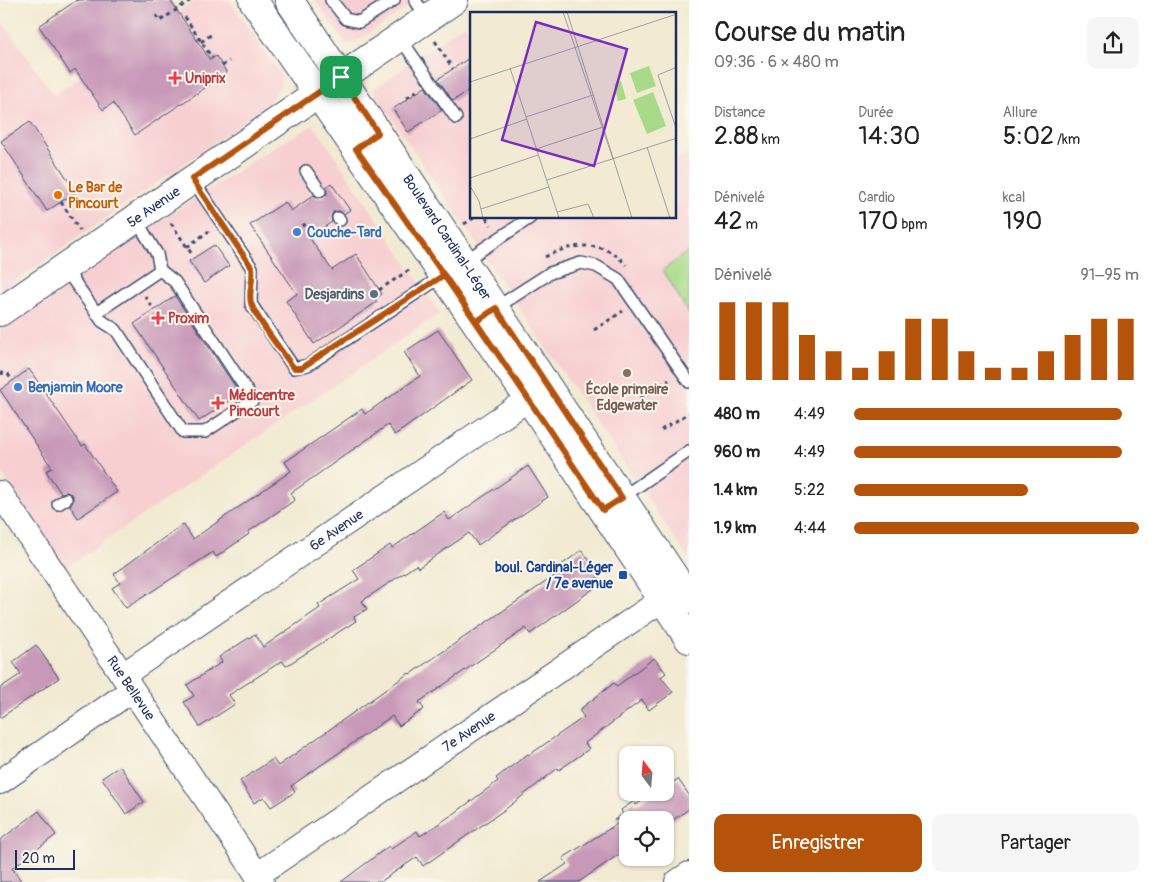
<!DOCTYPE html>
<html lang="fr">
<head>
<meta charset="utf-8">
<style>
  :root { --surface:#fff; --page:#f6f6f6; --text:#222; --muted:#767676; --accent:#b45309 }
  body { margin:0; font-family:Pangolin,sans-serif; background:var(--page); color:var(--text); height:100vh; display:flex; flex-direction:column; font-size:19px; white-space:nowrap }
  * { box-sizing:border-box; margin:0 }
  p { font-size:16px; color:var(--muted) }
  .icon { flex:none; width:28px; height:28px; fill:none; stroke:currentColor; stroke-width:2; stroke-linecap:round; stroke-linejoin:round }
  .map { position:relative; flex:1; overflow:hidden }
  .side { display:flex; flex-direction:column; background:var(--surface); width:475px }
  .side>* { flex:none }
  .needle { width:32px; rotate:344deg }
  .tools { position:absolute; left:619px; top:746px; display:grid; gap:10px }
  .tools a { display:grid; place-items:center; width:55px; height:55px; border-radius:10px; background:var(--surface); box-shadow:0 1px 4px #0004; font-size:25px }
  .scale { position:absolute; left:15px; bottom:12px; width:60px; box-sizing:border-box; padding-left:5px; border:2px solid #1b2f5e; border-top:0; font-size:14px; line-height:18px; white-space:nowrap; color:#1b2f5e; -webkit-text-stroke:4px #fbf7ec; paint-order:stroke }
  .pin { position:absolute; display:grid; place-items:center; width:42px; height:42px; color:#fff; margin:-21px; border-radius:10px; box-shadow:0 2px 8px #0006 }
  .round { display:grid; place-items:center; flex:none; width:52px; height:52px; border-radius:10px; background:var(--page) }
  .summary { display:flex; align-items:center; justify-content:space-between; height:85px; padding:0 25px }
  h1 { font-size:28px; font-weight:600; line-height:38px }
  .metrics { display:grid; grid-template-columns:repeat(3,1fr); gap:8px; height:85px; padding:5px 25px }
  .metrics div { display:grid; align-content:center }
  .metrics b { font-size:25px; font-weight:600 }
  .metrics small { font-size:14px; font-weight:400 }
  .metrics p { font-size:14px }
  .chart { height:140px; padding:10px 25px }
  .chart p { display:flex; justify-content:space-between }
  .chart svg { width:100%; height:90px; margin-top:5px; stroke:var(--accent); stroke-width:6 }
  .cta { display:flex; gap:10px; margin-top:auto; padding:10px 25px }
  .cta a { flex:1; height:58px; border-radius:10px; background:var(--accent); color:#fff; font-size:20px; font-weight:600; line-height:58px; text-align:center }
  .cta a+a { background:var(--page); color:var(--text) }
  ul { padding:0 25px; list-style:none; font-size:16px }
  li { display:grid; grid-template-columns:80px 60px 1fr; align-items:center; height:38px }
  li i { height:12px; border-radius:6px; background:var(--accent) }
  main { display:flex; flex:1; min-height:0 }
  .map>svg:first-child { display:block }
  .built { fill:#f7cfd1 }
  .green { fill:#a8da88; stroke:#628473 }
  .building { fill:#c798b7 }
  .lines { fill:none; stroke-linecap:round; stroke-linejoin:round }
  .lane-casing { stroke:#3b4b6f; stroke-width:14 }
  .street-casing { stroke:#3b4b6f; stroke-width:26 }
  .secondary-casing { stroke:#3b4b6f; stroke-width:30 }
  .path { stroke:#3b4b6f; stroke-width:3; stroke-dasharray:4 4; stroke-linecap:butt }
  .lane { stroke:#fff; stroke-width:11 }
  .street { stroke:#fff; stroke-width:24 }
  .secondary { stroke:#fff; stroke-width:28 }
  .route-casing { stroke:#fff; stroke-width:10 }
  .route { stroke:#b45309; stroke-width:6 }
  .health-dot { fill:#e0444e; stroke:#fbf7ec; stroke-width:2 }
  .food-dot { fill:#e8710a; stroke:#fbf7ec; stroke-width:2 }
  .shop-dot { fill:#3f7fe0; stroke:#fbf7ec; stroke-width:2 }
  .service-dot { fill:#5c6f8a; stroke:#fbf7ec; stroke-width:2 }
  .education-dot { fill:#8d6e63; stroke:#fbf7ec; stroke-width:2 }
  .transit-dot { fill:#1a4fb4; stroke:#fbf7ec; stroke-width:2 }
  .labels { text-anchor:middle; stroke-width:4; stroke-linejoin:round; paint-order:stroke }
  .health-label { font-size:14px; font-weight:bold; fill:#be3a42; stroke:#fbf7ec; text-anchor:start }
  .food-label { font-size:14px; font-weight:bold; fill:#c56008; stroke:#fbf7ec; text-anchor:start }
  .street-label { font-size:14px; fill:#1b2f5e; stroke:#fbf7ec }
  .shop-label { font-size:14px; font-weight:bold; fill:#366cbe; stroke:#fbf7ec; text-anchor:start }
  .service-label { font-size:14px; font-weight:bold; fill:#4e5e75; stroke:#fbf7ec; text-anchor:end }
  .education-label { font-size:14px; font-weight:bold; fill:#785e54; stroke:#fbf7ec }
  .transit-label { font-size:14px; font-weight:bold; fill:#164399; stroke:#fbf7ec; text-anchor:end }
  .inset-road { fill:none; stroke:#9c9fa4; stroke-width:1 }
  .view { fill:#7b2cbf; fill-opacity:0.15; stroke:#7b2cbf; stroke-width:2.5 }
  .inset-edge { fill:none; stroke:#1b2f5e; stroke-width:2.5 }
</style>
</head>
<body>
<main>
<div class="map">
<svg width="689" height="882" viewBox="0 0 689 882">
  <rect width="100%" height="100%" fill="#fbf7ec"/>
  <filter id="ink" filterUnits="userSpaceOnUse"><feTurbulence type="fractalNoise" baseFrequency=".02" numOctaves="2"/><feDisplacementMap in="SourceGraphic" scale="10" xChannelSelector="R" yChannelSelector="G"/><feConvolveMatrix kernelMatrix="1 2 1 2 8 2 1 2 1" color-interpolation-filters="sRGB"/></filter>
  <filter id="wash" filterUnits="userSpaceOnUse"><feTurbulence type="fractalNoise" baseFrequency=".0096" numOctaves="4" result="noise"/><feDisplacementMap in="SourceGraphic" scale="20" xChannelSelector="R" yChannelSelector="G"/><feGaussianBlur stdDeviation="1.12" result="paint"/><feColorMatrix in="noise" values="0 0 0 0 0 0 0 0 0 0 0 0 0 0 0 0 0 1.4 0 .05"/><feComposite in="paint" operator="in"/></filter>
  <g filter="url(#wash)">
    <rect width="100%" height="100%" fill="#f2ead2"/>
    <g class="built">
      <path d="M196,0H229L280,73V86L267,104L244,122L0,292V19L54,95Z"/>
      <path d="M315,0H418L356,42L346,44Z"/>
      <path d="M464,24L472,36V218H675V162L689,152V560L373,90Z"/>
      <path d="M314,125L440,313L65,568L0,471V324L279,144Z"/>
    </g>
    <path class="green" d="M689,251V314L663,270Z"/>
    <g id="blocks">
      <g class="building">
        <path d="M77,0H170L210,60L216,56L227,73L135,135L113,103L103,110L75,69L70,73L39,26Z"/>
        <path d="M472,56V88L453,101L438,79Z"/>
        <path d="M425,87L442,110L408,132L393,109Z"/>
        <path d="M30,122L76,192L47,211L1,141Z"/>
        <path d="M331,183L350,210L344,214L339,211L333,212L331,217L332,222L309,237L332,270L356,254L382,294L375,299L377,302L314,344L286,301L297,294L250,225L285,202L291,211L314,195L317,198L324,197L327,194L326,187Z"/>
        <path d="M214,245L229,266L204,283L189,261Z"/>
        <path d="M175,296L240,394L199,421L134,324Z"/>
        <path d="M438,330L472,380L395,435L388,425L291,493L295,500L248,532L249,534L216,557L213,552L126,608L112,588L120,583L114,574L183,524L193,539L291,471L285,462L362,409L365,414L420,376L404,352Z"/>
        <path d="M29,369L82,446L85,444L117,492L78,518L70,506L73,502V495L66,492L61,493L46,471L52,468L0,390Z"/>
        <path d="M528,466L548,497L478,545L469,533L418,568L416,565L362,601L367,609L354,617L356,621L286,666L282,661L229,695L235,704L200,727L184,702L194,696L187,685L222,662L219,657L255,634L263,647L320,608L318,605L359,579L353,570L390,545L392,548L444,512L449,520Z"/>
        <path d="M582,550L600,576L593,580L597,586L530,634L526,628L419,702L424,709L399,726L392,716L291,786L295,792L271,807L264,797L254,803L240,781L273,759L278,766L409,673L410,674L556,575L553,571Z"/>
        <path d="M36,645L59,678L0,718V688L21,674L13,662Z"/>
        <path d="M654,658L666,673L661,677L673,692L649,710L642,700L585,743L589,749L559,770L558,768L507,808L423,866L417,857L380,882H341L389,846L391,849L417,831L420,836L455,813L498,781L496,778L528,754L529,755L584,717L579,710L614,683L617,686Z"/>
        <path d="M120,766L144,802L126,814L102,778Z"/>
        <path d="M678,779L689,795V809L673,820H628V848L579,882H540L567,864L563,858L623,820H614L623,814L621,810L634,801L636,805L655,792H665V788Z"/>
        <path d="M39,811L56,835L12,868L22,882H0V840Z"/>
      </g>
    </g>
  </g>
  <g filter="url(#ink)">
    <use href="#blocks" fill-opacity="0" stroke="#3b4b6f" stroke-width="1"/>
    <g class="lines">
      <defs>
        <g id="lane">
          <path d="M331,0L346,19L359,22L394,0"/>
          <path d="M415,0L427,18"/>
          <path d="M400,38L456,118"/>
          <path d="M306,171L320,191"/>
          <path d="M192,179L252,268L251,304L294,368L308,365L444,275"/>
          <path d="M338,218L340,220"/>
          <path d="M463,262L530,218"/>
          <path d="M64,267L102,321L116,330L183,432H205L253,400L175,282L160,270"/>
          <path d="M494,309L550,273L581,263L596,266L618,279L689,382"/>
          <path d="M96,313L160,270L157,254L135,218"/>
          <path d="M621,498L689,451"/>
          <path d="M58,504L66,499"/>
        </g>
        <g id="street">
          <path id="s1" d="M0,493L262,882"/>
          <path id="s2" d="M123,675L543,389"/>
          <path d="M0,782L132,690"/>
          <path id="s3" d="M257,875L678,589"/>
          <path d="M677,882L689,874"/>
        </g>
        <g id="secondary">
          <path d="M253,0L529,399L689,639"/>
          <path id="s4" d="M289,0L689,599"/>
          <path id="s5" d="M0,312L454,0"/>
        </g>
      </defs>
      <use href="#lane" class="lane-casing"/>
      <use href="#street" class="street-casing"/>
      <use href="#secondary" class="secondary-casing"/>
      <g class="path">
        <path d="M76,0L77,1"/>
        <path d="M156,15L160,21L191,0"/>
        <path d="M185,17L212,58"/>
        <path d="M435,41L453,69"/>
        <path d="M201,42L212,34"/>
        <path d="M222,66L229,61"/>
        <path d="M409,98L408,97L418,90"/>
        <path d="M61,202L80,231"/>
        <path d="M486,218L491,225"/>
        <path d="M171,223L193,256"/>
        <path d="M464,224L474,218"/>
        <path d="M302,226L306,224"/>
        <path d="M187,247L209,231"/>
        <path d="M545,257C571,243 605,239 626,265"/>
        <path d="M379,290L412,268"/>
        <path d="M145,296L154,310"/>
        <path d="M594,330L623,311"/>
        <path d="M0,373L8,374L12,381"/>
        <path d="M640,398L669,380"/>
        <path d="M661,430L689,413"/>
      </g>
      <use href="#lane" class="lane"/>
      <use href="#street" class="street"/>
      <use href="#secondary" class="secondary"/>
    </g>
  </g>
  <g class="lines" filter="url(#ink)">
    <defs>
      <path id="route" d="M341,77L378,133L356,149C440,268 522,389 603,510L622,498L496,308L476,322L444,275L301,368H294L290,363C280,348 256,319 251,303C248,292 254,280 252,268L192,179L341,77"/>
    </defs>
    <use href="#route" class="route-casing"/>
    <use href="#route" class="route"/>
  </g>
  <g class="health-dot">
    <path d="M172.5 70.5h5v5h5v5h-5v5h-5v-5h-5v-5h5z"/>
    <path d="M155.5 310.5h5v5h5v5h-5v5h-5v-5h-5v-5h5z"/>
    <path d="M215.5 395.5h5v5h5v5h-5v5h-5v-5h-5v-5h5z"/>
  </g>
  <circle class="food-dot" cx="58" cy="195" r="5"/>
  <g class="shop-dot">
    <circle cx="297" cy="232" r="5"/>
    <circle cx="18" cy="387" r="5"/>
  </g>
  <circle class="service-dot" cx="374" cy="294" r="5"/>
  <circle class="education-dot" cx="627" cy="373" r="5"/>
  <rect class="transit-dot" x="618" y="570" width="10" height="10" rx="2.5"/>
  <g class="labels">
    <g class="health-label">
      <text x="185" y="83">Uniprix</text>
      <text x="168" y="323">Proxim</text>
      <text x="229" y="400">Médicentre<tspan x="229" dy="16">Pincourt</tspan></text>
    </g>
    <g class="food-label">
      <text x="68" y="192">Le Bar de<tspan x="68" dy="16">Pincourt</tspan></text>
    </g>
    <g class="street-label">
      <text dy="5" stroke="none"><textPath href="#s5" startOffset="186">5e Avenue</textPath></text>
      <text dy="5" stroke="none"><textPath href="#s4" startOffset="285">Boulevard Cardinal-Léger</textPath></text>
      <text dy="5" stroke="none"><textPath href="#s2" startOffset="258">6e Avenue</textPath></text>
      <text dy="5" stroke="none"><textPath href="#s1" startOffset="235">Rue Bellevue</textPath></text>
      <text dy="5" stroke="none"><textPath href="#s3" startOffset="256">7e Avenue</textPath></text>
    </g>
    <g class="shop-label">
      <text x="307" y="237">Couche-Tard</text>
      <text x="28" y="392">Benjamin Moore</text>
    </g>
    <g class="service-label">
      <text x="364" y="299">Desjardins</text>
    </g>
    <g class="education-label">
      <text x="627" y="394">École primaire<tspan x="627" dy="16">Edgewater</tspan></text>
    </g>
    <g class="transit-label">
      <text x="613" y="572">boul. Cardinal-Léger<tspan x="613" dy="16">/ 7e avenue</tspan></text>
    </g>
  </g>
  <g transform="translate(470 12)">
    <rect width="206" height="206" fill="#f2ead2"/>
    <path d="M179,54L186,74L167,81L160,61ZM151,69L156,87L148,89L144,72ZM183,80L196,114L177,122L163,88Z" fill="#a8da88"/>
    <path class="inset-road" d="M93,0L143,147M97,0L162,206M207,55L188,63L207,119M40,56L89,206M0,70L207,2M56,105L123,83M0,127L57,107M177,135L200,206M66,137L133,115M0,166L68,143M77,168L207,126M0,174L9,189L13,206M11,197L79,175M87,200L118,192L124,206"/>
    <path class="view" d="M66,10L157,37L124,154L32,128Z"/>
    <rect width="206" height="206" class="inset-edge"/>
  </g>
</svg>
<div class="tools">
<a><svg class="needle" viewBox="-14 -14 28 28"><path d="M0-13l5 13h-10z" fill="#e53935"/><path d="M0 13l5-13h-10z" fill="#767676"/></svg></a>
<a><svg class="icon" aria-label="locate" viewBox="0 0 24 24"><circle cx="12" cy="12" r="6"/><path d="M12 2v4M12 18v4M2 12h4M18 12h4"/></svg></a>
</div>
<div class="scale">20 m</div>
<div class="pin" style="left:341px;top:77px;background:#1e9e55"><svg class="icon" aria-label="arrive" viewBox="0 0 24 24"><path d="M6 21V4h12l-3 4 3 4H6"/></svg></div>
</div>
<section class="side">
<div class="summary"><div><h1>Course du matin</h1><p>09:36 · 6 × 480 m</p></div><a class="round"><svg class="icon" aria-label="share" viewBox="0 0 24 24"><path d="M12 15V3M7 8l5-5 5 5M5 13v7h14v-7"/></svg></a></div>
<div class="metrics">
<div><p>Distance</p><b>2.88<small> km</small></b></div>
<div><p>Durée</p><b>14:30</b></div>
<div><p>Allure</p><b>5:02<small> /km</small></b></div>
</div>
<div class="metrics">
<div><p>Dénivelé</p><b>42<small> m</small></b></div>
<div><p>Cardio</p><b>170<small> bpm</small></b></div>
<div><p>kcal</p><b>190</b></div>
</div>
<div class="chart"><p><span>Dénivelé</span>91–95 m</p>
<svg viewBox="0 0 160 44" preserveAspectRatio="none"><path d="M5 44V6M15 44V6M25 44V6M35 44V22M45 44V30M55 44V38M65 44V30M75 44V14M85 44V14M95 44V30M105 44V38M115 44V38M125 44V30M135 44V22M145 44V14M155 44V14"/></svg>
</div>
<ul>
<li><b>480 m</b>4:49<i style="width:94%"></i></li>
<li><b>960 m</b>4:49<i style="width:94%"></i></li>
<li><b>1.4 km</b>5:22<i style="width:61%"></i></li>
<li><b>1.9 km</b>4:44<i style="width:100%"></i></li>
</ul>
<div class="cta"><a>Enregistrer</a><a>Partager</a></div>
</section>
</main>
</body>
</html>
